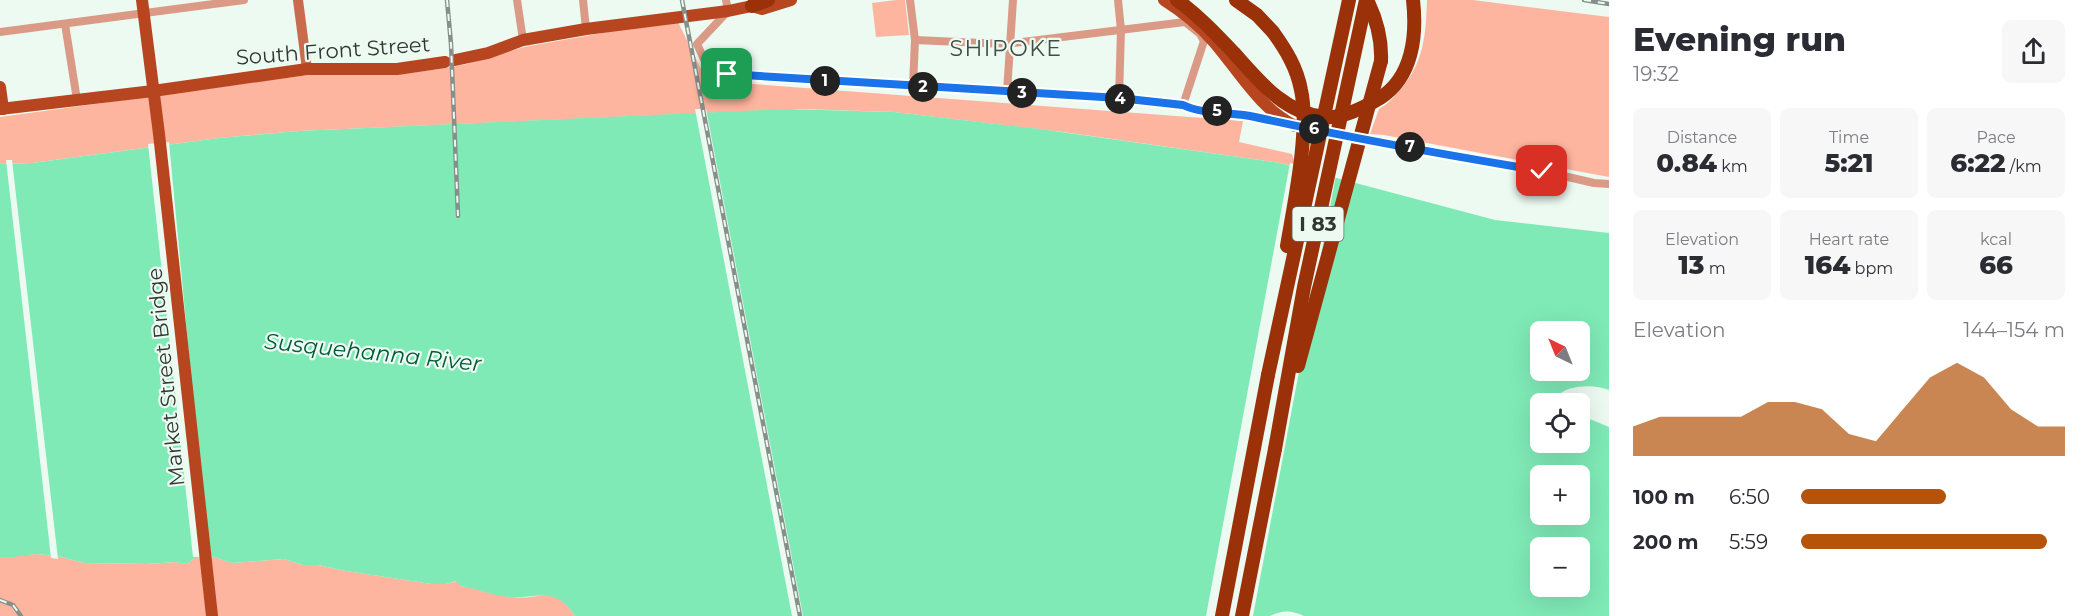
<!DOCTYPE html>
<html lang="en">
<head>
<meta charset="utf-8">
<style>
  :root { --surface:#fff; --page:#f7f7f7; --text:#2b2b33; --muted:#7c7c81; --accent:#b45309 }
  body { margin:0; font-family:Montserrat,sans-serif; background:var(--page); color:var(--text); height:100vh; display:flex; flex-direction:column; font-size:22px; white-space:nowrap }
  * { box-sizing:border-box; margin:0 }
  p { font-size:20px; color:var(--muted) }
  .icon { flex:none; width:33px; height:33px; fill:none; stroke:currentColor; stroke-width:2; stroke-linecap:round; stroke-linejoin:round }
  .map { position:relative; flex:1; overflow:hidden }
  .details { display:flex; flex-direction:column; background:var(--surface); width:480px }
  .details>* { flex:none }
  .needle { width:39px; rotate:317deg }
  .fabs { position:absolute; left:1530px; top:321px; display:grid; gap:12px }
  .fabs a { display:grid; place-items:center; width:60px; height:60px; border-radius:9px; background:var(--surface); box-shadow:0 6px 24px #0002; font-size:30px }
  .pin { position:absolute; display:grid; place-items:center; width:51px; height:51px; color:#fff; margin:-26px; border-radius:12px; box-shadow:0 3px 9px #0006 }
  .km { position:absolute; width:30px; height:30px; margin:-15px; border-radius:50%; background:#222; color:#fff; font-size:16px; line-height:30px; text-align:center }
  .round { display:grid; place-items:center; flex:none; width:63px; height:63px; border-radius:9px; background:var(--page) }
  .summary { display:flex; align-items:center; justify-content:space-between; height:102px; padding:0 24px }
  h1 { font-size:33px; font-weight:800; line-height:45px }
  .stats { display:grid; grid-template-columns:repeat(3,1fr); gap:9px; height:102px; padding:6px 24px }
  .stats div { display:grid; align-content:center; border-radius:9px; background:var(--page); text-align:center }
  .stats b { font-size:26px; font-weight:800 }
  .stats small { font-size:16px; font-weight:400 }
  .stats p { font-size:16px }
  .chart { height:168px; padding:12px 24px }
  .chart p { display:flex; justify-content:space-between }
  .chart svg { width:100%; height:108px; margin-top:6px; fill:var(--accent); opacity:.7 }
  ul { padding:0 24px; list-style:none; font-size:20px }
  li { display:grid; grid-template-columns:96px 72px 1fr; align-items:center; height:45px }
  li i { height:15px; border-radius:8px; background:var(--accent) }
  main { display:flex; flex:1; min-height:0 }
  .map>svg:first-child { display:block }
  .green { fill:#feb59f }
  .water { fill:#7feab6; fill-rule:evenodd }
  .pier { fill:#ecfaf2 }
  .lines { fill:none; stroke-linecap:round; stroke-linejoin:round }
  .minor { stroke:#db9a86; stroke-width:8 }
  .secondary { stroke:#c86b4e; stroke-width:10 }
  .primary { stroke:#b7451f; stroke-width:12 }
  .motorway { stroke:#9a3109; stroke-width:14 }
  .rail-casing { stroke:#868f89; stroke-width:4.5 }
  .rail { stroke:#ecfaf2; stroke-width:2; stroke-dasharray:7; stroke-linecap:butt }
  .motorway-bridge { stroke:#9a3109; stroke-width:14 }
  .route-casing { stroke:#fff; stroke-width:12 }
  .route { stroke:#1a73e8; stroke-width:8 }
  .labels { text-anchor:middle; stroke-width:4.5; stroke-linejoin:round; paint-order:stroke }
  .shield { fill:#ecfaf2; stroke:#68716c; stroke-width:1.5 }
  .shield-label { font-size:20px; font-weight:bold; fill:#303632 }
  .street-label { font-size:21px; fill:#303632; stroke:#ecfaf2 }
  .neighbourhood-label { font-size:22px; letter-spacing:1.5px; fill:#404c45; stroke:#ecfaf2 }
  .water-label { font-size:22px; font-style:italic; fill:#005a3a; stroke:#ecfaf2 }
</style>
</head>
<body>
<main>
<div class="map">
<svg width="1609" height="616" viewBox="0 0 1609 616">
  <rect width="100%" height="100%" fill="#ecfaf2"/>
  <g class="green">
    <path d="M896,0H905L909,35L876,37L872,3Z"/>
    <path d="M1427,0H1473L1609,17V177L1384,135L1370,134L1379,109C1388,104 1394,97 1400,90C1424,63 1426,34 1427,0Z"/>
    <path d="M678,22L705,77L726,82L1243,121L1239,142L1292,154L1296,167L1280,163L1063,132L894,112L798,109L299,131L219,138L32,163L0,164V117L308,75H393L440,69L467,64L524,47L630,28Z"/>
    <path d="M36,554L57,556L85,563L147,564L175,562L187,564L195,558L211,556L232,563L284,559L303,565H318L346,571L432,584H446L457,581L461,586C478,588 494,595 512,597C542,601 552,582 575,616H0V557Z"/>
  </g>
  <path class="water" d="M786,109L894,112L1040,129L1280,163L1495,220L1609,233V390C1595,384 1567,384 1556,397L1557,403L1540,404V442H1580V415L1609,427V616H1304C1292,610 1282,610 1270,616H575C552,582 535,602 502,596C488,594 475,588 461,586L456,581L446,584H432L346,571L318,565H303L284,559L232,563L211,556L195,558L187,564L175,562L147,564L85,563L57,556L36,554L13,557H0V164L32,163L219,138L299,131ZM1540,332H1580V370H1540ZM1540,476H1580V514H1540ZM1540,548H1580V586H1540Z"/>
  <g class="pier">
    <path d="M695,109H706L803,616H792Z"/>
    <path d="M169,142L193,397L211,556L193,557L148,144Z"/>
    <path d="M6,160H12L58,559L51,558Z"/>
    <path d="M1290,163L1336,175L1253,616H1206Z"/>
  </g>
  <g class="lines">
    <g class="minor">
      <path d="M517,0L523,40"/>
      <path d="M583,0L586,29"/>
      <path d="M726,0L728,11L697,44L709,70L727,74L767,77L1119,98L1183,105L1193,109L1236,113L1285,124"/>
      <path d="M910,0L915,40L913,86"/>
      <path d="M1118,0L1121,30L1119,98"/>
      <path d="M65,24L77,100"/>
      <path d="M0,32L244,0"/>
      <path d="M915,40L1005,44L1185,22L1200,34L1204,41L1183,105"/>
      <path d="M1007,92L1013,0"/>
      <path d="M1302,127L1542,171L1594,183L1609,184"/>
    </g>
    <path class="secondary" d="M298,0L307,69"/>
    <g class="primary">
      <path d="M142,0L159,134L212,616"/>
      <path d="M1164,0C1183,12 1200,26 1214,42C1239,71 1260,109 1295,126"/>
      <path d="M455,60L488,53L523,40L586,29L728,11L752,6L762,9L791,0"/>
      <path d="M0,87L3,109"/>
      <path d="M0,109L153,91L307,69H397L445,62"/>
    </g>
    <g class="motorway">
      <path d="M1177,0C1198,15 1216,34 1234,53C1259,81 1284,113 1324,117C1342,119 1365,107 1380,98C1413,77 1417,35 1413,0"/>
      <path d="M1236,0L1257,15L1273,32"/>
      <path d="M1367,0C1377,20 1382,39 1381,61"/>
      <path d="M752,6L768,0"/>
      <path d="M1222,616L1268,375"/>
      <path d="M1242,616L1275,449"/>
    </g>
    <defs>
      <g id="rail">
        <path d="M447,0L451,44L458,216"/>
        <path d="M682,0L800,616"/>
        <path d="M1584,0L1609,4"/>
        <path d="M0,600L13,605L21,616"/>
      </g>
    </defs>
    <use href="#rail" class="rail-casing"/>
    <use href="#rail" class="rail"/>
    <g class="motorway-bridge">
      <path d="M1273,32C1286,50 1297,68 1301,90C1310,130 1294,204 1287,246"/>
      <path d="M1298,366L1381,61"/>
      <path d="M1268,375L1349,0"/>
      <path d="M1275,449L1304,287L1366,0"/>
    </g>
  </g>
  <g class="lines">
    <defs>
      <path id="route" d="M727,74L1119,98L1183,105C1204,115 1232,112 1255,117C1350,138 1446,155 1542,171"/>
    </defs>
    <use href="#route" class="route-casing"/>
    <use href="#route" class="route"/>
  </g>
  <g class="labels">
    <rect class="shield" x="1292.5" y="207" width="51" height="34" rx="4.5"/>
    <g class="shield-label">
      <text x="1318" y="231">I 83</text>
    </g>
    <g class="street-label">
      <text transform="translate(333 51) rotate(-4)" y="7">South Front Street</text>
      <text transform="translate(166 377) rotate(-96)" y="7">Market Street Bridge</text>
    </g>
    <g class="neighbourhood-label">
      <text x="1006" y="56">SHIPOKE</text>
    </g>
    <g class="water-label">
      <text transform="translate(373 352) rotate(6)" y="8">Susquehanna River</text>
    </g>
  </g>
</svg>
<div class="fabs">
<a><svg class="needle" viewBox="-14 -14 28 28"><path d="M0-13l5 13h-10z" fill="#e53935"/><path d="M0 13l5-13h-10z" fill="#7c7c81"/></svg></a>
<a><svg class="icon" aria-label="locate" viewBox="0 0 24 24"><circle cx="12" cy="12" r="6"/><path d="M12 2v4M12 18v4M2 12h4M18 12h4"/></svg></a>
<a>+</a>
<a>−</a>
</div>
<div class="pin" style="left:727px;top:74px;background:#1e9e55"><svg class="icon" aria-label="arrive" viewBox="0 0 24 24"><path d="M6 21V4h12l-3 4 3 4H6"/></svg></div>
<div class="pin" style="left:1542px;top:171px;background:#d93025"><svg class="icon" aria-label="check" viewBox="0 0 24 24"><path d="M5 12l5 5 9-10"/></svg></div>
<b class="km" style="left:825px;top:81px">1</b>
<b class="km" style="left:923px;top:87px">2</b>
<b class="km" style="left:1022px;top:93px">3</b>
<b class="km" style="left:1120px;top:99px">4</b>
<b class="km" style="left:1217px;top:111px">5</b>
<b class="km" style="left:1314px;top:129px">6</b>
<b class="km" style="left:1410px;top:147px">7</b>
</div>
<section class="details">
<div class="summary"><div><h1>Evening run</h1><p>19:32</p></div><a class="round"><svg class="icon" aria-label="share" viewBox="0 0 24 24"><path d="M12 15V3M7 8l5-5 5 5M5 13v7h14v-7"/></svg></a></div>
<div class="stats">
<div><p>Distance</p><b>0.84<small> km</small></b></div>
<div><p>Time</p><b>5:21</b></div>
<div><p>Pace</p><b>6:22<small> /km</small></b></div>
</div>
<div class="stats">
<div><p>Elevation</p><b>13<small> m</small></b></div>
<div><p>Heart rate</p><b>164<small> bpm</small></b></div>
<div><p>kcal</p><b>66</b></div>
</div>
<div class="chart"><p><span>Elevation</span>144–154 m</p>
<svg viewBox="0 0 160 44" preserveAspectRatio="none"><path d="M0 44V32L10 28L20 28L30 28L40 28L50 22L60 22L70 25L80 35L90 38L100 25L110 12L120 6L130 12L140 25L150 32L160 32V44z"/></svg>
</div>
<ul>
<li><b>100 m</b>6:50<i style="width:55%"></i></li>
<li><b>200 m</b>5:59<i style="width:93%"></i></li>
</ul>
</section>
</main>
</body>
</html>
